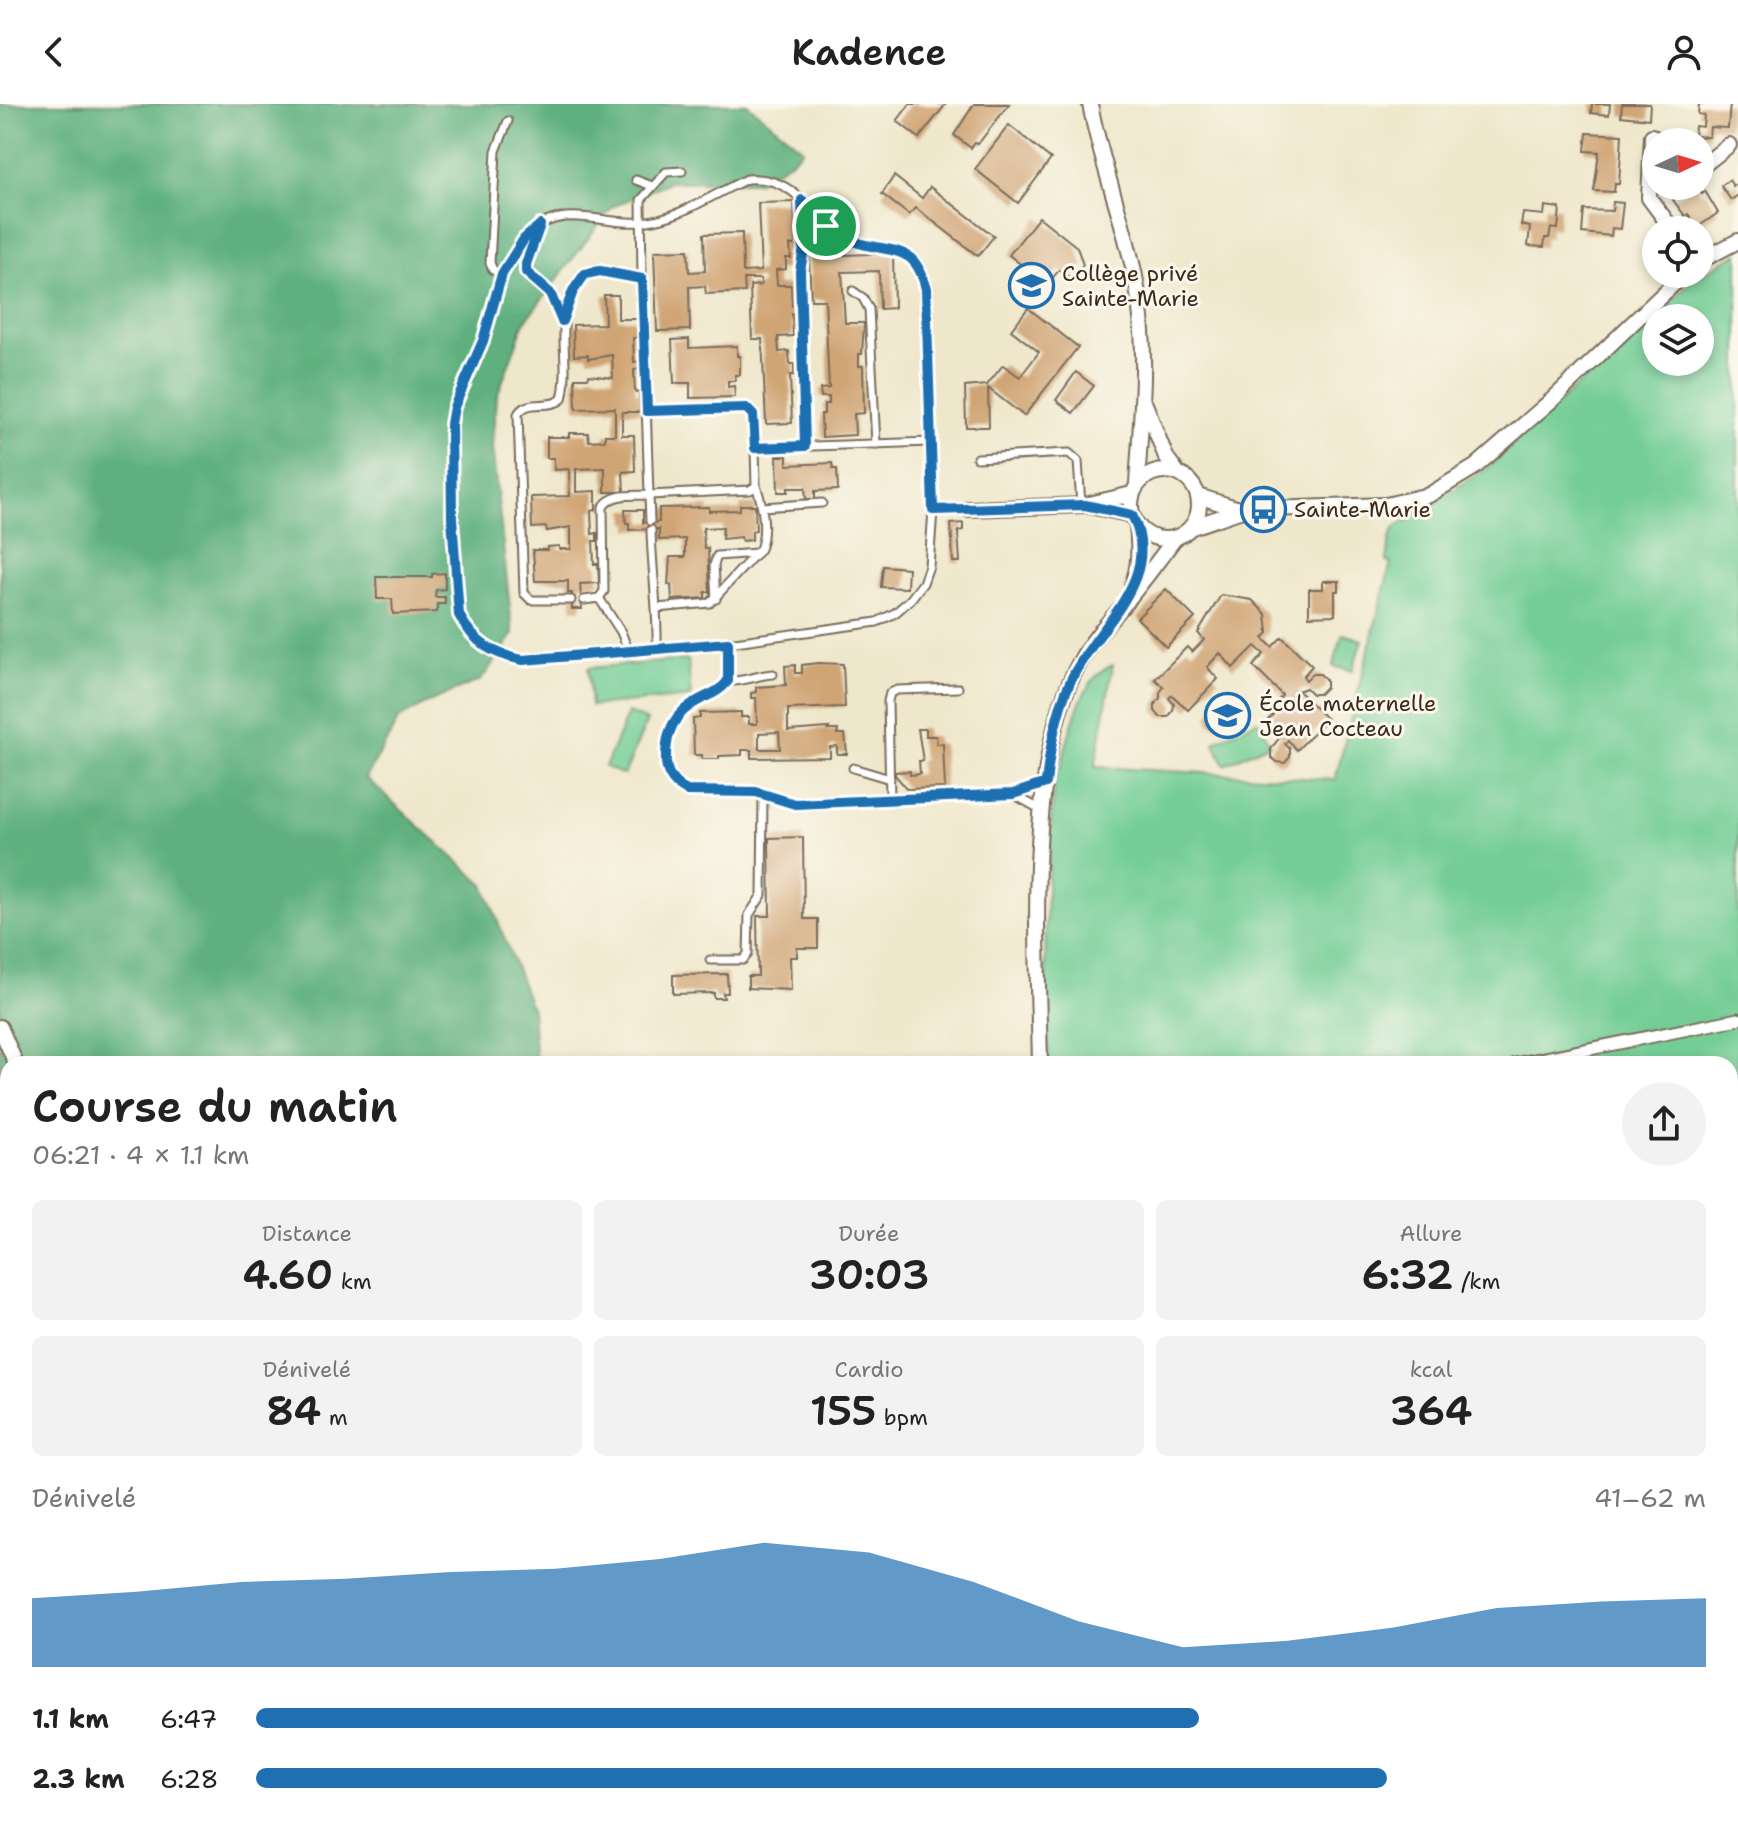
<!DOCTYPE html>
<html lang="fr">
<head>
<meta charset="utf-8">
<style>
  :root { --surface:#fff; --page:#f2f2f2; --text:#222; --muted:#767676; --accent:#1f6fb2 }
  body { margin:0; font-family:"Shantell Sans",sans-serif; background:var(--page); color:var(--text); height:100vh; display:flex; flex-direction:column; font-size:30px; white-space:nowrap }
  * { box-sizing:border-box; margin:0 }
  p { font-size:26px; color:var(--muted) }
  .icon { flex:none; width:44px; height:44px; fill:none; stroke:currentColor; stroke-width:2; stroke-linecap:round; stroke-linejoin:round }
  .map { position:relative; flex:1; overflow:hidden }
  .panel { position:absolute; left:0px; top:952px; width:1738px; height:768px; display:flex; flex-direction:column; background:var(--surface); border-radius:24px 24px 0 0; box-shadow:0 4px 12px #0003 }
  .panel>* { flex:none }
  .needle { width:52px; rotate:86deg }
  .tools { position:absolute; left:1642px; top:24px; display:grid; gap:16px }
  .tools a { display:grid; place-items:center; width:72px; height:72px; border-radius:50%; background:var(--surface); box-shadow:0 4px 12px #0003; font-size:40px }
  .pin { position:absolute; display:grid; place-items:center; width:68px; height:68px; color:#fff; margin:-34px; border:4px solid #fff; border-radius:50%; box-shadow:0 2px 8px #0007 }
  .round { display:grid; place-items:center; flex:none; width:84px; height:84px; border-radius:42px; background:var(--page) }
  .head { display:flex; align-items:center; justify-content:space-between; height:136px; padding:0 32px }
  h1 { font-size:44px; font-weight:600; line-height:60px }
  .figures { display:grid; grid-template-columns:repeat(3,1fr); gap:12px; height:136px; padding:8px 32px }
  .figures div { display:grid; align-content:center; border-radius:12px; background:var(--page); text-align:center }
  .figures b { font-size:40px; font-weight:600 }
  .figures small { font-size:22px; font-weight:400 }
  .figures p { font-size:22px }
  .chart { height:224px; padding:16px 32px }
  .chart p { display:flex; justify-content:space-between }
  .chart svg { width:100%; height:144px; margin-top:8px; fill:var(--accent); opacity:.7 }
  ul { padding:0 32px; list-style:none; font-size:26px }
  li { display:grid; grid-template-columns:128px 96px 1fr; align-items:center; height:60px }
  li i { height:20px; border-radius:10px; background:var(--accent) }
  header { display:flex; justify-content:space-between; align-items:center; height:104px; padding:0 32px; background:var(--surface); font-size:36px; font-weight:600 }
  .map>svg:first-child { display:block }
  .green { fill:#73cd95; stroke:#577c5a; stroke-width:2; fill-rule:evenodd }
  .forest { fill:#5eb07e; stroke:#4c6d4e; stroke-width:2 }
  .building { fill:#d0a576; fill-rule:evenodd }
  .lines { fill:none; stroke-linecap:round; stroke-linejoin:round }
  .service-casing { stroke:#7a6c5b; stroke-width:11 }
  .pedestrian-casing { stroke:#7a6c5b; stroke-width:15 }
  .minor-casing { stroke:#7a6c5b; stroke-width:18 }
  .service { stroke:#fff; stroke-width:7 }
  .pedestrian { stroke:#fff; stroke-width:11 }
  .minor { stroke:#fff; stroke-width:14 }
  .route-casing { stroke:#fff; stroke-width:16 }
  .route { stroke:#1f6fb2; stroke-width:10 }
  .labels { text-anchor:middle; stroke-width:6; stroke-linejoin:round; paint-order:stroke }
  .poi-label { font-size:22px; fill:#3b2a1e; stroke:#fbf7ec; text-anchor:start }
</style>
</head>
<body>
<header><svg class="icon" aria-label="back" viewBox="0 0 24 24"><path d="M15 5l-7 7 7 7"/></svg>Kadence<svg class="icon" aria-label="person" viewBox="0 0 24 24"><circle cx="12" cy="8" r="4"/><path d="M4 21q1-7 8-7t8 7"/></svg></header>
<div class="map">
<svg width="1738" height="1720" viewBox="0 0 1738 1720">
  <rect width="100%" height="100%" fill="#fbf7ec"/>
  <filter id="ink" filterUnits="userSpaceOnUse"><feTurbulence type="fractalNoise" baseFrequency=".0125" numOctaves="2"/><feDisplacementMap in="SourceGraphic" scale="16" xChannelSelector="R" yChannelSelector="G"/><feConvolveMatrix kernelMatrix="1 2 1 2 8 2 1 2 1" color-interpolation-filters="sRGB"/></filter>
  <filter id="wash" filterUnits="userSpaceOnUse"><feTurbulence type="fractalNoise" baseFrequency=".006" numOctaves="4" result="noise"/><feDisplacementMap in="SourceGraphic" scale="32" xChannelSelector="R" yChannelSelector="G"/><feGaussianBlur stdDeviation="1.8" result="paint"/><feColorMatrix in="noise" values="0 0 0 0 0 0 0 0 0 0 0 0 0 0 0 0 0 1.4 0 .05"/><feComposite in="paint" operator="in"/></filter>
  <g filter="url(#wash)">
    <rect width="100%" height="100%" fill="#efe7cb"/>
    <g class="green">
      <path d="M1738,149V1485L1730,1479V960H1049C1042,862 1046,761 1056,663L1061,664C1068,634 1080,572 1113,561L1095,663L1335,676L1391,459L1387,458L1390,434L1395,423L1486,365L1694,175ZM1656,214H1700V258H1656Z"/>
      <path d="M1343,530L1362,536L1352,567L1333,562Z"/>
      <path d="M688,556L691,593L591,602L588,564Z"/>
      <path d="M628,609L647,617L624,671L605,663Z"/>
      <path d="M1258,616L1270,639L1225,661L1214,638Z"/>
      <path d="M387,1712H1101L1100,1720H388Z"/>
    </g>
    <g class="forest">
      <path d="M0,0H747L803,45L791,57L757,78H669L612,103L524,219L496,295L492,342L513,531L481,576L433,596L399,615L366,674L484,781L532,906L536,960H8V1062L0,1064Z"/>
      <path d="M0,1269L8,1273V1712H357V1720H0Z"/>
    </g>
    <g id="blocks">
      <g class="building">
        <path d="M910,0H946L919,34L897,17Z"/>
        <path d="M974,0H1009L978,40L975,39L971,44L954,31Z"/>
        <path d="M1592,0H1610L1609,11L1591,9Z"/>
        <path d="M1622,0H1650L1649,15L1621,12Z"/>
        <path d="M1699,0H1730L1728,24L1710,23L1709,33L1694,32L1695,22L1703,23L1704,11L1698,10Z"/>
        <path d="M1009,21L1051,55L1018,99L975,65Z"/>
        <path d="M1587,29L1622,31L1619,80H1615L1614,88L1594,87L1599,48L1585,47Z"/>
        <path d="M894,72L922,94L930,83L994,132L978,152L916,104L909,111L882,90Z"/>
        <path d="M1729,76L1733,82L1738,79V91L1731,96L1721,82Z"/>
        <path d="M1692,82H1696L1702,90L1705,87L1718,109L1698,123L1688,110L1685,112L1673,96Z"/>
        <path d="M794,98L796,141H790L791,154H786V165L776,166L777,181H791L792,202H797V210H792L793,232L778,233L779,248L789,247L790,260H794V271H790L792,319L766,320L762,235H752L750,182L761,181V175H744L745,188L706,190L705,182L689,183L690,226L657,227L654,147L688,146L689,168L705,167L704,130L742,129L743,168L761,167L758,99Z"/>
        <path d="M1613,98L1623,99L1620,125L1612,124L1611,132L1582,129L1584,106L1612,107Z"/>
        <path d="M1545,102L1560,104L1558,125L1551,124L1549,134H1545L1544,143L1528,142L1530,123L1521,121L1523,109L1544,111Z"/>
        <path d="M1039,113L1077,143L1083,161L1072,175L1059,166L1047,181L1009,151Z"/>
        <path d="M844,141L845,151L893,149L894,204L880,205L879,167L842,168L845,219H864L862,250H859V262H863L864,309L854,310L855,331L822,333L821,310H824V300H829V293H821L820,285L829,284L825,196H811L809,152L825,151V142Z"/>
        <path d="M604,191H618V215H638V234H633L634,258L638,257L639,265L634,266L635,288H639L640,308H622V331H634L635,367L623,368L624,388H605V364L576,365V388L596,387V406L591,407L592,430L597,429V437H593L594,460H598L599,479L580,480L582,505H572V489H568V477H535L533,446H547V443L559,442V445H571V423L547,427L546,423L532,424L531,393L570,392L569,365L554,366V354H547V333H569V329H588L589,337L605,336V331H615V304L576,305L575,274H588L589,271L613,274L612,251L588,255V251L574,252L573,221L605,220Z"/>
        <path d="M1028,204L1078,243L1024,312L988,284L989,323H966L965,283L987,281L1003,261L1020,273L1039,248L1011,226Z"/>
        <path d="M689,235V244L737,242V252H740V271H735V277H728V283L734,282L735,293L690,294V279H674L672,236Z"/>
        <path d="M1076,268L1094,282L1073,309L1056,296Z"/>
        <path d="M777,352H787V361L832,359L833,365H837L838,386L815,387V395H806L805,384H788V388H778Z"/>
        <path d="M740,401H755L756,426L752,427V436L742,437L741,433L722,435L723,423L703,424L704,444H708L710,488H705V494L672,496L671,481H668L670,453H685V435L659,436V425L629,426V419H626L625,406H643V419L659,418V404L709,403V407L740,406Z"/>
        <path d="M963,419V426L958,427L960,458H953L951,420Z"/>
        <path d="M883,462L908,464L907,484L881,483Z"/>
        <path d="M445,469V485L436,486L435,493H445V500H437V508L393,510L392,495H377L376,473H432V470Z"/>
        <path d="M1323,477H1339V487H1335V511L1309,512V485H1323Z"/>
        <path d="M1166,485L1195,514L1166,543L1137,514Z"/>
        <path d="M1221,491L1252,496L1266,510L1268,529L1263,534L1272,543L1282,533L1312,562L1303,572L1306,576L1312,570H1320L1326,576V583L1319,590H1312L1306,584L1298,587L1327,615L1297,646L1288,636L1285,640L1290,645V653L1285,659L1277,658L1271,653V645L1282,630L1268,616L1280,603L1278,597L1282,591L1253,562L1264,550L1255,542L1233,564L1220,549L1207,563L1218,575L1188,606L1172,591L1169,594L1174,600L1173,607L1168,613H1160L1155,607V600L1160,594V588L1164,583L1155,575L1187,543L1192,548L1204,536L1198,529Z"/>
        <path d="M818,559L843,560L845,603L788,605V627L829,624L828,626H838L837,630H845L847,650H837V642L830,643V653L751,654V646H742V651L719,652V655H702V651H694L693,615L700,614V609L741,608V613H749V620H757L756,594H751V589L756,588V583L786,581L785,562L795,561V569H802V561ZM779,628L780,645H759V629Z"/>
        <path d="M1220,600L1228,601L1230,611L1219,622L1210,620L1208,611Z"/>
        <path d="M918,625H926V632H936L937,640H943L945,684L907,685L895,671V668L910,667V671L920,670L919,657H923Z"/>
        <path d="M803,733L804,815H818V844H797V853H790L791,886L748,884V872H758L757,812H770L769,734Z"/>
        <path d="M727,870L728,889H723L724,894H714V889L673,890V871Z"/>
        <path d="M0,1098L4,1106L8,1103V1131L0,1135Z"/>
        <path d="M802,1712H842L847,1716L843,1720H811Z"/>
      </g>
    </g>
  </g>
  <g filter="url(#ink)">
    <use href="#blocks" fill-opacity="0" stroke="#7a6c5b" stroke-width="2"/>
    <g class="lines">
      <defs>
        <g id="service">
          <path d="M636,76L652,82"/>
          <path d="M802,96C817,117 837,133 862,139C897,149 916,142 926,185L933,406L929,462L923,479L910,496L895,509L877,518L728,539L523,556C500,552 480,546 467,525C451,502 446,347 452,316C456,292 470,271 479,248C494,208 497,159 531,128C564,98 604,122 641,118C682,114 711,91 747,75C769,73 787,81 802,96L803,139L853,137"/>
          <path d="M539,124L526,160V168L550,189L562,217"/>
          <path d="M803,139L800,167L805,342"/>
          <path d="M502,170L493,166L490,159L496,47L508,17"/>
          <path d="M642,175L641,96L666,68L682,67"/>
          <path d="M853,187L863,194L869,205L876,340"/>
          <path d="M647,307L746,304L753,311L755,344"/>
          <path d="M977,354L1069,349L1078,357L1081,401"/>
          <path d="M762,403L822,399"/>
          <path d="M933,406L968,405"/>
          <path d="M651,426C652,466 658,505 657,545"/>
          <path d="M599,494L621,528L629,548"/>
          <path d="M716,495L714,461L717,452L757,449"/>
          <path d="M571,496H531L524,489L518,310C527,294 549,306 562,295C573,251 548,208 585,170L600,167L642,175L649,391L750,386L756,382L755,344L931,338"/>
          <path d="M584,496L599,494L604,487L603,403C613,388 633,392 649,391L650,417"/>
          <path d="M657,504L710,499L760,445C767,427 763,400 756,382"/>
          <path d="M728,539V577C720,587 711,590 701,595C674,608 665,628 666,658C667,672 675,682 687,687L756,688L795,700L1013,690L1045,679"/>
          <path d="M728,577C744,578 757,571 773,570"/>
          <path d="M853,664L890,675"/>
          <path d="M1013,690L1043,707"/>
          <path d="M890,696L888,597L890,589L897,586L958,584"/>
          <path d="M710,856H743L748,850L749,811L762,791L763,690"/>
          <path d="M445,1712L448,1720"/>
          <path d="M891,1720L897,1712"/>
        </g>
        <path id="pedestrian" d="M1515,960L1738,915"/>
        <g id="minor">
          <path d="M1090,0C1101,61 1125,118 1136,178C1149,245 1141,313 1137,380"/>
          <path d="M1652,32L1649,94L1673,126"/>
          <path d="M1700,64L1729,41"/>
          <path d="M1700,157L1738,137"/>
          <path d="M1145,300L1166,353L1177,368"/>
          <circle cx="1165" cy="401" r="34"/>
          <path d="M1198,392L1242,406"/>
          <path d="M1090,402L1132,411"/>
          <path d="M968,405L1085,401L1132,390"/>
          <path d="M1192,423L1242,406L1386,401L1429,391L1475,363L1553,295L1684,170"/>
          <path d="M1132,482C1140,461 1139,443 1137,421"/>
          <path d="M0,923L16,960"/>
          <path d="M1040,960C1038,847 1024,653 1081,556C1093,534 1110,517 1126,498C1143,477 1159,456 1175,434"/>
          <path d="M1730,1520L1738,1513"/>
          <path d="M1730,1695L1738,1688"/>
          <path d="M1577,1712L1590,1720"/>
          <path d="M1130,1720L1131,1712"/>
          <path d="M1241,1720L1247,1712"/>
          <path d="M1425,1720L1433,1712"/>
          <path d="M1704,1720L1712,1712"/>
        </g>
      </defs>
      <use href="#service" class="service-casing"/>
      <use href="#pedestrian" class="pedestrian-casing"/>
      <use href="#minor" class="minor-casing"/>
      <use href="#service" class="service"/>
      <use href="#pedestrian" class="pedestrian"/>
      <use href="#minor" class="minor"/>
    </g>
  </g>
  <g class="lines" filter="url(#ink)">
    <defs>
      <path id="route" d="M802,96C817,117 837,133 862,140C897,149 916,142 926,185L933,406L1085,401L1132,411C1165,477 1095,523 1071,576C1056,608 1050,644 1046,679L1013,690L795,700L756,688L687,687C675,681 667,672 666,658C665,628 674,608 701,595C711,590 720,587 728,577V539L523,556C492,550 474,539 459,511L452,414L451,320L454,303L483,237L502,170L524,135L540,121L526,160V168L550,189L562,217L573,187L585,170L600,167L642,175L647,307L746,304L753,311L755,344L805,342L800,167L804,144Z"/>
    </defs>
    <use href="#route" class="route-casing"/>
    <use href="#route" class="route"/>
  </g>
  <defs>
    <symbol id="school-ring" viewBox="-11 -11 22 22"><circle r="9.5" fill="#fbf7ec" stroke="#1f6fb2" stroke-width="1.5"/><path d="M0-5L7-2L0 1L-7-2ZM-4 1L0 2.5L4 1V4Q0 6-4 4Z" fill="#1f6fb2"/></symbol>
    <symbol id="bus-ring" viewBox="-11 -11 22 22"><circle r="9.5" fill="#fbf7ec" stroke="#1f6fb2" stroke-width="1.5"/><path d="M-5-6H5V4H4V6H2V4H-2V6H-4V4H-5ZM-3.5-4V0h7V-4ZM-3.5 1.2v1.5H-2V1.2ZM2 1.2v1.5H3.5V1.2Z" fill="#1f6fb2"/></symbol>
  </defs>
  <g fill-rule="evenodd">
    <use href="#school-ring" x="1006" y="156" width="51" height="51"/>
    <use href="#bus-ring" x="1238" y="380" width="51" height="51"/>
    <use href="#school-ring" x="1202" y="586" width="51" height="51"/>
  </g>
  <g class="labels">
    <g class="poi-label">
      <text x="1062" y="177">Collège privé<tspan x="1062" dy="25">Sainte-Marie</tspan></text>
      <text x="1294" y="413">Sainte-Marie</text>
      <text x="1259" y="607">École maternelle<tspan x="1259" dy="25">Jean Cocteau</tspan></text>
    </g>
  </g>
</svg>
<div class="tools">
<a><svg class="needle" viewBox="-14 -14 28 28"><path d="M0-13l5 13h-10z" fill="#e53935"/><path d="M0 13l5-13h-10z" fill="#767676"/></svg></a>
<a><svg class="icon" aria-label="locate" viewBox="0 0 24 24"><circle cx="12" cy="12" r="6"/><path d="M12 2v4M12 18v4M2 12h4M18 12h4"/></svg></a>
<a><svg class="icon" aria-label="layers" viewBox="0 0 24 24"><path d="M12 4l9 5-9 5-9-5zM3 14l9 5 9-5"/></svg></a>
</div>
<div class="pin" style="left:826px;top:122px;background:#1e9e55"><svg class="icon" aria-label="arrive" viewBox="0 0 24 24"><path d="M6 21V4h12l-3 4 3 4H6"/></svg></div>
<section class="panel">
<div class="head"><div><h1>Course du matin</h1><p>06:21 · 4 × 1.1 km</p></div><a class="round"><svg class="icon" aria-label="share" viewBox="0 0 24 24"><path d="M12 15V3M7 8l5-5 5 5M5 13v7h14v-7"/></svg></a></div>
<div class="figures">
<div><p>Distance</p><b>4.60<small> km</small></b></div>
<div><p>Durée</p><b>30:03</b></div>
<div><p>Allure</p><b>6:32<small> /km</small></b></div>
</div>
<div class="figures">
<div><p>Dénivelé</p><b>84<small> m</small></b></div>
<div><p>Cardio</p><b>155<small> bpm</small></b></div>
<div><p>kcal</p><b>364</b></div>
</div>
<div class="chart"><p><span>Dénivelé</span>41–62 m</p>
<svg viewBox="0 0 160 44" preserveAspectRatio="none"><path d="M0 44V23L10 21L20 18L30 17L40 15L50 14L60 11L70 6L80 9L90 18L100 30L110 38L120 36L130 32L140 26L150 24L160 23V44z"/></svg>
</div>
<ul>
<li><b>1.1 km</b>6:47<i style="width:65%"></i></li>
<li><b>2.3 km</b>6:28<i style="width:78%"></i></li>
</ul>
</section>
</div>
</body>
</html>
